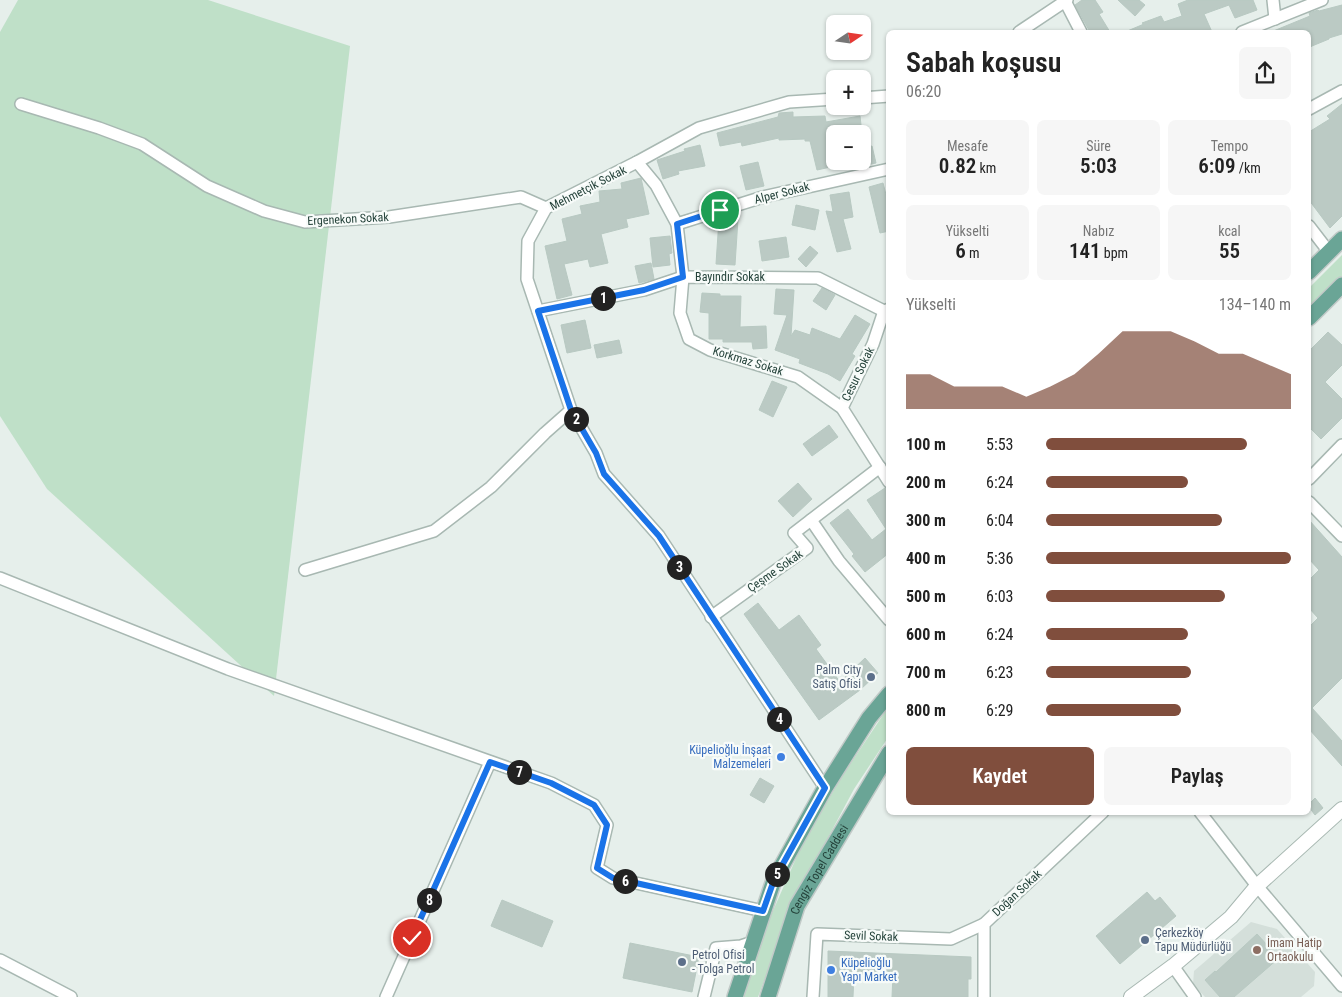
<!DOCTYPE html>
<html lang="tr">
<head>
<meta charset="utf-8">
<style>
  :root { --surface:#fff; --page:#f6f6f6; --text:#222; --muted:#767676; --accent:#804e3d }
  body { margin:0; font-family:"Roboto Condensed",sans-serif; background:var(--page); color:var(--text); height:100vh; display:flex; flex-direction:column; font-size:19px; white-space:nowrap }
  * { box-sizing:border-box; margin:0 }
  p { font-size:16px; color:var(--muted) }
  .icon { flex:none; width:28px; height:28px; fill:none; stroke:currentColor; stroke-width:2; stroke-linecap:round; stroke-linejoin:round }
  .map { position:relative; flex:1; overflow:hidden }
  .side { position:absolute; left:886px; top:30px; width:425px; height:785px; display:flex; flex-direction:column; background:var(--surface); border-radius:8px; box-shadow:0 1px 4px #0004 }
  .side>* { flex:none }
  .needle { width:32px; rotate:77deg }
  .fabs { position:absolute; left:826px; top:15px; display:grid; gap:10px }
  .fabs a { display:grid; place-items:center; width:45px; height:45px; border-radius:8px; background:var(--surface); box-shadow:0 1px 4px #0004; font-size:25px }
  .pin { position:absolute; display:grid; place-items:center; width:42px; height:42px; color:#fff; margin:-21px; border:2px solid #fff; border-radius:50%; box-shadow:0 1px 5px #0007 }
  .km { position:absolute; width:25px; height:25px; margin:-12px; border-radius:50%; background:#222; color:#fff; font-size:14px; line-height:25px; text-align:center }
  .round { display:grid; place-items:center; flex:none; width:52px; height:52px; border-radius:8px; background:var(--page) }
  .overview { display:flex; align-items:center; justify-content:space-between; height:85px; padding:0 20px }
  h1 { font-size:28px; font-weight:600; line-height:38px }
  .stats { display:grid; grid-template-columns:repeat(3,1fr); gap:8px; height:85px; padding:5px 20px }
  .stats div { display:grid; align-content:center; border-radius:8px; background:var(--page); text-align:center }
  .stats b { font-size:21px; font-weight:600 }
  .stats small { font-size:14px; font-weight:400 }
  .stats p { font-size:14px }
  .chart { height:140px; padding:10px 20px }
  .chart p { display:flex; justify-content:space-between }
  .chart svg { width:100%; height:90px; margin-top:5px; fill:var(--accent); opacity:.7 }
  .cta { display:flex; gap:10px; margin-top:auto; padding:10px 20px }
  .cta a { flex:1; height:58px; border-radius:8px; background:var(--accent); color:#fff; font-size:20px; font-weight:600; line-height:58px; text-align:center }
  .cta a+a { background:var(--page); color:var(--text) }
  ul { padding:0 20px; list-style:none; font-size:16px }
  li { display:grid; grid-template-columns:80px 60px 1fr; align-items:center; height:38px }
  li i { height:12px; border-radius:6px; background:var(--accent) }
  .map>svg:first-child { display:block }
  .built { fill:#d4dfda }
  .green { fill:#bfe0c8 }
  .building { fill:#bbcac4; stroke:#b8c9c2 }
  .lines { fill:none; stroke-linecap:round; stroke-linejoin:round }
  .minor-casing { stroke:#a8b8b2; stroke-width:14 }
  .tertiary-casing { stroke:#a8b8b2; stroke-width:16 }
  .primary-casing { stroke:#c2cac8; stroke-width:18 }
  .minor { stroke:#fff; stroke-width:11 }
  .tertiary { stroke:#fff; stroke-width:14 }
  .primary { stroke:#6aa596; stroke-width:15 }
  .route-casing { stroke:#fff; stroke-width:10 }
  .route { stroke:#1a73e8; stroke-width:6 }
  .service-dot { fill:#5c6f8a; stroke:#f7fbf9; stroke-width:2 }
  .shop-dot { fill:#3f7fe0; stroke:#f7fbf9; stroke-width:2 }
  .education-dot { fill:#8d6e63; stroke:#f7fbf9; stroke-width:2 }
  .labels { text-anchor:middle; stroke-width:4.5; stroke-linejoin:round; paint-order:stroke }
  .street-label { font-size:12px; fill:#24423a; stroke:#f7fbf9 }
  .service-label { font-size:12px; fill:#4e5e75; stroke:#f7fbf9; text-anchor:start }
  .shop-label { font-size:12px; fill:#366cbe; stroke:#f7fbf9; text-anchor:end }
  .education-label { font-size:12px; fill:#785e54; stroke:#f7fbf9; text-anchor:start }
</style>
</head>
<body>
<div class="map">
<svg width="1342" height="997" viewBox="0 0 1342 997">
  <rect width="100%" height="100%" fill="#e6efeb"/>
  <path class="built" d="M1251,922L1277,929L1315,972L1314,986L1301,997H1205L1193,984L1194,971Z"/>
  <g class="green">
    <path d="M18,0H208L350,46L274,696L47,489L0,416V32Z"/>
    <path d="M1342,255V280L1309,313V288Z"/>
    <path d="M889,706V736L854,789L793,903L758,997H739L747,970L805,838L845,772Z"/>
  </g>
  <g class="building">
    <path d="M1082,0H1095L1103,12L1099,14L1110,32H1090L1075,5Z"/>
    <path d="M1118,0H1139L1145,5L1135,16Z"/>
    <path d="M1188,0H1253L1257,10L1235,18L1229,5L1204,14L1212,32H1125L1144,24L1142,23L1161,16L1164,22L1182,16L1178,4Z"/>
    <path d="M1342,5V34L1329,38V39L1312,46L1309,48V32H1271L1310,16L1309,13L1318,10L1319,11Z"/>
    <path d="M1342,104V216L1330,228L1309,200V132L1330,119L1327,116Z"/>
    <path d="M793,112V117L825,116L826,122L860,116L862,134H835V166L817,170L810,141H805V139L779,140V138L742,146L741,142L720,146L717,133L778,117L779,113Z"/>
    <path d="M700,145L705,166L678,171L679,174L663,179L657,160L685,151L684,149Z"/>
    <path d="M872,146L876,163L867,165L863,148Z"/>
    <path d="M758,162L764,186L746,190L740,166Z"/>
    <path d="M641,178L649,214L626,219L628,227L601,234L608,263L590,267L588,259L564,264L572,295L557,299L545,246L567,241L562,219L582,214L580,206L600,202L599,191L622,189L621,183Z"/>
    <path d="M883,183L889,206V231L880,233L869,187Z"/>
    <path d="M849,192L853,217L843,219L851,249L837,252L826,211L833,212L830,195Z"/>
    <path d="M796,205L819,210L815,230L792,225Z"/>
    <path d="M719,219H738L735,265L716,264Z"/>
    <path d="M670,236L672,253L669,254L670,265L653,267L650,238Z"/>
    <path d="M786,237L789,257L762,261L759,241Z"/>
    <path d="M810,246L818,253L806,267L798,259Z"/>
    <path d="M651,263L654,279L639,283L635,266Z"/>
    <path d="M822,288L835,295L826,310L813,301Z"/>
    <path d="M776,289L794,290L791,336L795,330L810,335L812,328L840,339L855,315L870,324L852,354L855,356L840,381L828,374L799,363L800,359L775,350L787,315L774,314Z"/>
    <path d="M702,293L720,294V296H741L740,327L766,326L767,348L753,349L752,342H723V339H709V313L700,312Z"/>
    <path d="M585,320L591,348L567,353L561,325Z"/>
    <path d="M1328,332L1342,345V365L1325,382L1342,399V418L1321,439L1309,427V351Z"/>
    <path d="M619,340L622,353L597,358L594,345Z"/>
    <path d="M772,381L787,387L773,417L759,410Z"/>
    <path d="M829,425L838,437L812,456L803,444Z"/>
    <path d="M798,483L812,499L793,517L778,501Z"/>
    <path d="M885,488L889,493V553L865,572L852,556L854,554L830,523L848,509L872,540L886,529L867,500Z"/>
    <path d="M1309,520L1342,557V678L1312,708L1342,741V766L1309,729V627L1318,618L1309,608V580L1319,570L1309,559Z"/>
    <path d="M758,603L779,630L799,615L821,645L816,649L840,682L865,658L878,673L860,690L819,720L744,614Z"/>
    <path d="M760,778L774,786L764,803L750,795Z"/>
    <path d="M1315,798L1323,808L1315,815L1309,807V804Z"/>
    <path d="M1147,892L1155,901L1160,897L1176,916L1120,964L1096,936Z"/>
    <path d="M502,900L553,921L542,947L491,926Z"/>
    <path d="M1257,934L1279,958L1234,997H1220L1205,980L1215,971L1216,972Z"/>
    <path d="M630,943L699,957L692,992L623,978Z"/>
    <path d="M828,951L971,957V979H968V997H892L893,975L854,974L853,997H828Z"/>
  </g>
  <g class="lines">
    <defs>
      <g id="minor">
        <path d="M1273,0L1275,19"/>
        <path d="M1065,1L1081,32"/>
        <path d="M1019,32L1067,0"/>
        <path d="M1242,32L1322,0"/>
        <path d="M862,98L889,96"/>
        <path d="M21,104L99,128L142,144L207,186L264,211L305,222L389,217L521,197L546,208"/>
        <path d="M1309,109L1342,91"/>
        <path d="M637,162L656,185L677,224L683,277L680,313L689,339L710,350L798,377L842,408L889,482"/>
        <path d="M677,224L763,197L889,169"/>
        <path d="M1309,226L1329,252"/>
        <path d="M538,311L644,290L683,277L818,278L884,311L889,309"/>
        <path d="M842,408L873,344L884,311"/>
        <path d="M1309,479L1342,445"/>
        <path d="M1309,502L1342,536"/>
        <path d="M811,520L839,561L889,620"/>
        <path d="M305,570L434,531L491,487L545,433L571,410"/>
        <path d="M0,578L228,669L551,783L594,805L607,825L597,868L613,878L763,911"/>
        <path d="M711,617L807,548L794,533L880,467"/>
        <path d="M825,788L659,536L604,474L596,453L571,410L527,279L528,241L546,208L637,162L699,128L789,102L835,99"/>
        <path d="M1200,812L1257,886L1342,986"/>
        <path d="M0,960L71,997"/>
        <path d="M1173,966L1195,997"/>
        <path d="M386,997L490,762"/>
        <path d="M704,997L716,948L741,946L753,942"/>
        <path d="M813,997L817,934L951,939L984,924"/>
        <path d="M984,997V924L1103,812"/>
      </g>
      <path id="tertiary" d="M1131,997L1173,966L1231,917L1257,886L1342,809"/>
      <g id="primary">
        <path d="M1309,272L1342,239"/>
        <path d="M1309,318L1342,285"/>
        <path d="M735,997L774,880L825,788L869,718L889,694"/>
        <path id="s1" d="M768,997L797,906L889,753"/>
      </g>
    </defs>
    <use href="#minor" class="minor-casing"/>
    <use href="#tertiary" class="tertiary-casing"/>
    <use href="#primary" class="primary-casing"/>
    <use href="#minor" class="minor"/>
    <use href="#tertiary" class="tertiary"/>
    <use href="#primary" class="primary"/>
  </g>
  <g class="lines">
    <defs>
      <path id="route" d="M412,938L490,762L551,783L594,805L607,825L597,868L613,878L763,911L774,880L825,788L659,536L604,474L596,453L571,410L538,311L644,290L683,277L677,224L720,210"/>
    </defs>
    <use href="#route" class="route-casing"/>
    <use href="#route" class="route"/>
  </g>
  <g class="service-dot">
    <circle cx="871" cy="677" r="5"/>
    <circle cx="1145" cy="940" r="5"/>
    <circle cx="682" cy="962" r="5"/>
  </g>
  <g class="shop-dot">
    <circle cx="781" cy="757" r="5"/>
    <circle cx="831" cy="970" r="5"/>
  </g>
  <circle class="education-dot" cx="1257" cy="950" r="5"/>
  <g class="labels">
    <g class="street-label">
      <text transform="translate(588 188) rotate(-27)" y="4">Mehmetçik Sokak</text>
      <text transform="translate(782 193) rotate(-14)" y="4">Alper Sokak</text>
      <text transform="translate(348 219) rotate(-3)" y="4">Ergenekon Sokak</text>
      <text x="730" y="281">Bayındır Sokak</text>
      <text transform="translate(748 361) rotate(17)" y="4">Korkmaz Sokak</text>
      <text transform="translate(858 374) rotate(-64)" y="4">Cesur Sokak</text>
      <text transform="translate(775 571) rotate(-35)" y="4">Çeşme Sokak</text>
      <text dy="4" stroke="none"><textPath href="#s1" startOffset="138">Cengiz Topel Caddesi</textPath></text>
      <text transform="translate(1017 893) rotate(-43)" y="4">Doğan Sokak</text>
      <text transform="translate(871 936) rotate(2)" y="4">Sevil Sokak</text>
    </g>
    <g class="service-label">
      <text x="861" y="674" text-anchor="end">Palm City<tspan x="861" dy="14">Satış Ofisi</tspan></text>
      <text x="1155" y="937">Çerkezköy<tspan x="1155" dy="14">Tapu Müdürlüğü</tspan></text>
      <text x="692" y="959">Petrol Ofisi<tspan x="692" dy="14">- Tolga Petrol</tspan></text>
    </g>
    <g class="shop-label">
      <text x="771" y="754">Küpelioğlu İnşaat<tspan x="771" dy="14">Malzemeleri</tspan></text>
      <text x="841" y="967" text-anchor="start">Küpelioğlu<tspan x="841" dy="14">Yapı Market</tspan></text>
    </g>
    <g class="education-label">
      <text x="1267" y="947">İmam Hatip<tspan x="1267" dy="14">Ortaokulu</tspan></text>
    </g>
  </g>
</svg>
<div class="fabs">
<a><svg class="needle" viewBox="-14 -14 28 28"><path d="M0-13l5 13h-10z" fill="#e53935"/><path d="M0 13l5-13h-10z" fill="#767676"/></svg></a>
<a>+</a>
<a>−</a>
</div>
<div class="pin" style="left:720px;top:210px;background:#1e9e55"><svg class="icon" aria-label="arrive" viewBox="0 0 24 24"><path d="M6 21V4h12l-3 4 3 4H6"/></svg></div>
<div class="pin" style="left:412px;top:938px;background:#d93025"><svg class="icon" aria-label="check" viewBox="0 0 24 24"><path d="M5 12l5 5 9-10"/></svg></div>
<b class="km" style="left:603px;top:298px">1</b>
<b class="km" style="left:576px;top:419px">2</b>
<b class="km" style="left:679px;top:567px">3</b>
<b class="km" style="left:779px;top:719px">4</b>
<b class="km" style="left:777px;top:874px">5</b>
<b class="km" style="left:625px;top:881px">6</b>
<b class="km" style="left:519px;top:772px">7</b>
<b class="km" style="left:429px;top:900px">8</b>
<section class="side">
<div class="overview"><div><h1>Sabah koşusu</h1><p>06:20</p></div><a class="round"><svg class="icon" aria-label="share" viewBox="0 0 24 24"><path d="M12 15V3M7 8l5-5 5 5M5 13v7h14v-7"/></svg></a></div>
<div class="stats">
<div><p>Mesafe</p><b>0.82<small> km</small></b></div>
<div><p>Süre</p><b>5:03</b></div>
<div><p>Tempo</p><b>6:09<small> /km</small></b></div>
</div>
<div class="stats">
<div><p>Yükselti</p><b>6<small> m</small></b></div>
<div><p>Nabız</p><b>141<small> bpm</small></b></div>
<div><p>kcal</p><b>55</b></div>
</div>
<div class="chart"><p><span>Yükselti</span>134–140 m</p>
<svg viewBox="0 0 160 44" preserveAspectRatio="none"><path d="M0 44V27L10 27L20 33L30 33L40 33L50 38L60 33L70 27L80 17L90 6L100 6L110 6L120 11L130 17L140 17L150 22L160 27V44z"/></svg>
</div>
<ul>
<li><b>100 m</b>5:53<i style="width:82%"></i></li>
<li><b>200 m</b>6:24<i style="width:58%"></i></li>
<li><b>300 m</b>6:04<i style="width:72%"></i></li>
<li><b>400 m</b>5:36<i style="width:100%"></i></li>
<li><b>500 m</b>6:03<i style="width:73%"></i></li>
<li><b>600 m</b>6:24<i style="width:58%"></i></li>
<li><b>700 m</b>6:23<i style="width:59%"></i></li>
<li><b>800 m</b>6:29<i style="width:55%"></i></li>
</ul>
<div class="cta"><a>Kaydet</a><a>Paylaş</a></div>
</section>
</div>
</body>
</html>
